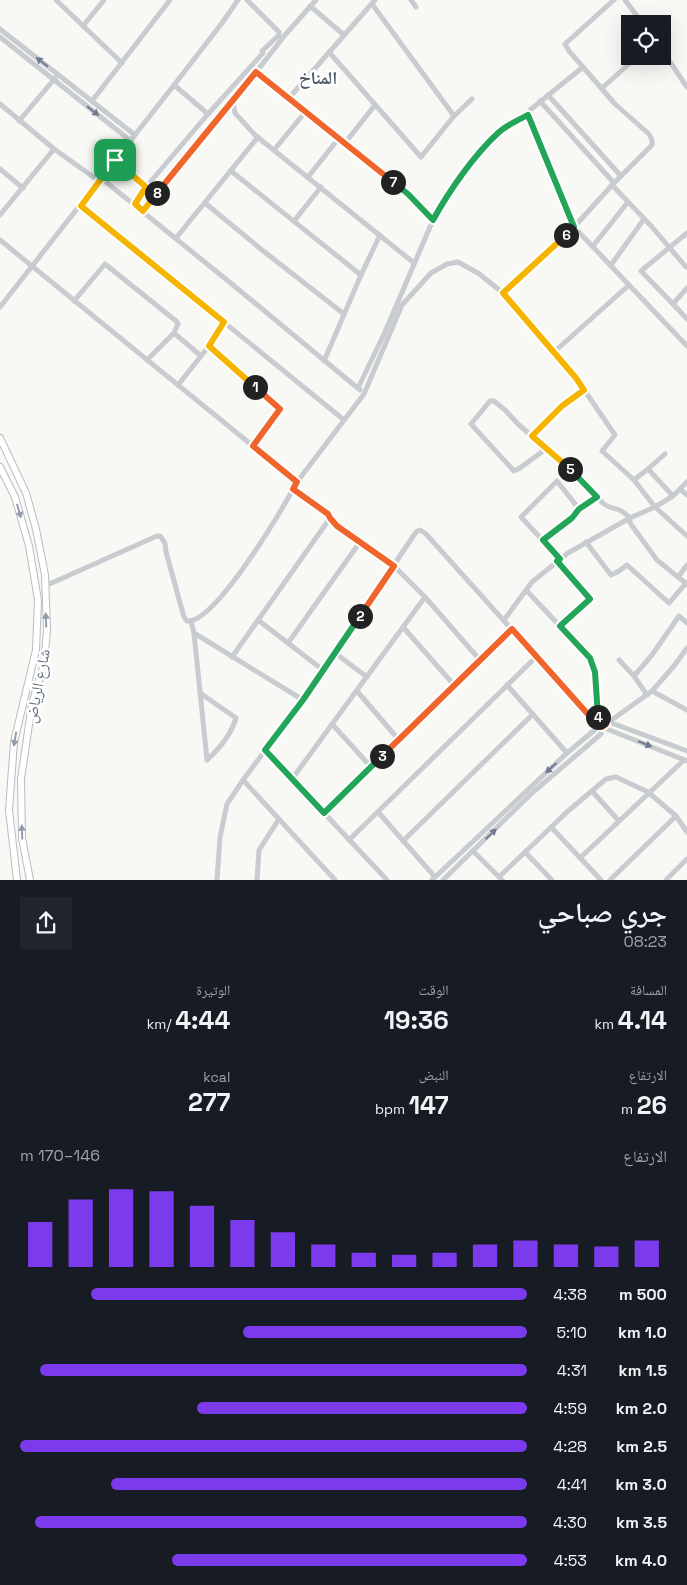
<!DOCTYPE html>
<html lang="ar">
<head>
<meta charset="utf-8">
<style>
  :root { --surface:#171b24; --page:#20242c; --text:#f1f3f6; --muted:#9ea1a6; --accent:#7c3aed }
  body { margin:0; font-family:"Space Grotesk","Noto Naskh Arabic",sans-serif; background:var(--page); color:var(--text); direction:rtl; height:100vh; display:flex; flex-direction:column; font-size:19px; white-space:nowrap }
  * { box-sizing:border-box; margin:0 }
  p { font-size:16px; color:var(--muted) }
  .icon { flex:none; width:28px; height:28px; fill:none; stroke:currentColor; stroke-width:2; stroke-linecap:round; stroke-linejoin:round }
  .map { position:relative; height:880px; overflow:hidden; direction:ltr }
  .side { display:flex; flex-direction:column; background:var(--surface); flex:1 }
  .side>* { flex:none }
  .fabs { position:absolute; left:621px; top:15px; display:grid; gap:10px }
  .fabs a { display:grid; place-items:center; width:50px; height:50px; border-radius:0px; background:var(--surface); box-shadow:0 5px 20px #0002; font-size:25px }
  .pin { position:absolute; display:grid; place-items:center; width:42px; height:42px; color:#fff; margin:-21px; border-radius:10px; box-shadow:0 2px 8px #0006 }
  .km { position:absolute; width:25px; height:25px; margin:-12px; border-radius:50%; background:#222; color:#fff; font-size:14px; line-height:25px; text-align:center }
  .round { display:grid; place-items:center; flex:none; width:52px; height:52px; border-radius:0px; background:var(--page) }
  .headline { display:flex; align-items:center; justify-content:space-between; height:85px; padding:0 20px }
  h1 { font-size:28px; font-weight:600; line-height:38px }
  .stats { display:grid; grid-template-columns:repeat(3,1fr); gap:8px; height:85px; padding:5px 20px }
  .stats div { display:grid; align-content:center }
  .stats b { font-size:25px; font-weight:600 }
  .stats small { font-size:14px; font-weight:400 }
  .stats p { font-size:14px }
  .chart { height:140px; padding:10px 20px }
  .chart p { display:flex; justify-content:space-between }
  .chart svg { width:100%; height:90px; margin-top:5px; stroke:var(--accent); stroke-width:6 }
  ul { padding:0 20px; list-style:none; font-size:16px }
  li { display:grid; grid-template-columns:80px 60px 1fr; align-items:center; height:38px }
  li i { height:12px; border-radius:6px; background:var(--accent) }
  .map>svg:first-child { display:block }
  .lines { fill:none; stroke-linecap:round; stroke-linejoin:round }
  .major-casing { stroke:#b9bcc1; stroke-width:8 }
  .minor { stroke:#c8cbcf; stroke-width:5 }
  .major { stroke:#fff; stroke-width:6 }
  .oneway { fill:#6f7b8f }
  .oneway2 { fill:#939cac }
  .split-1-casing { stroke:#fff; stroke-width:10 }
  .split-2-casing { stroke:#fff; stroke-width:10 }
  .split-3-casing { stroke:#fff; stroke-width:10 }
  .split-4-casing { stroke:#fff; stroke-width:10 }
  .split-5-casing { stroke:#fff; stroke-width:10 }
  .split-6-casing { stroke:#fff; stroke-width:10 }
  .split-7-casing { stroke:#fff; stroke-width:10 }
  .split-8-casing { stroke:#fff; stroke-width:10 }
  .split-9-casing { stroke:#fff; stroke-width:10 }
  .split-1 { stroke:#f5b400; stroke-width:6 }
  .split-2 { stroke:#f0652b; stroke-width:6 }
  .split-3 { stroke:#22a559; stroke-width:6 }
  .split-4 { stroke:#f0652b; stroke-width:6 }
  .split-5 { stroke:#22a559; stroke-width:6 }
  .split-6 { stroke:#f5b400; stroke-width:6 }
  .split-7 { stroke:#22a559; stroke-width:6 }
  .split-8 { stroke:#f0652b; stroke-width:6 }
  .split-9 { stroke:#f5b400; stroke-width:6 }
  .labels { text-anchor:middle; stroke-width:5; stroke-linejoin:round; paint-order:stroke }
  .street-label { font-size:16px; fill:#657288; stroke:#fff }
  .neighbourhood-label { font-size:18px; font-weight:bold; fill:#535d6d; stroke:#fff }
</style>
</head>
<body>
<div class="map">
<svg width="687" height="880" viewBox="0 0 687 880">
  <rect width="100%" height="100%" fill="#f8f8f5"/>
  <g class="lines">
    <defs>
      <g id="major">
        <path d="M0,438L26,493L36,529L45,575L47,630L44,664L32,704L21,779L22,838L30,880"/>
        <path d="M0,467L15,497L29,546L38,600L36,650L14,742L9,810L17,880"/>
      </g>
    </defs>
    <use href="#major" class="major-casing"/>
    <g class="minor">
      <path d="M56,0L122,63"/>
      <path d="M411,0L416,7"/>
      <path d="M625,0L643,24"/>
      <path d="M372,4L454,116L472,99"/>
      <path d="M310,6L344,35"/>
      <path d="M83,26L104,0"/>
      <path d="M0,29L135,135"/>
      <path d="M0,37L131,141"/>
      <path d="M662,50L687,87"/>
      <path d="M329,52L421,157L454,116"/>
      <path d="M583,67L535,106L530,110L528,115L574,227L614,183L652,145V140L649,134L615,104L569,51L565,44L614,0"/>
      <path d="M256,72L306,111L274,150"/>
      <path d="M174,85L208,114"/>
      <path d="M602,88L638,56"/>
      <path d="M548,95L621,176"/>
      <path d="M289,98L375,0"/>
      <path d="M92,101L170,0"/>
      <path d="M540,101L614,183"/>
      <path d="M233,102L235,113L255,135L414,263"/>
      <path d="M0,104L54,149L99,181"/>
      <path d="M306,111L408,194L433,220L385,332L358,388"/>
      <path d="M19,121L56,77"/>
      <path d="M345,143L375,105"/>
      <path d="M115,161L146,187"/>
      <path d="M0,169L23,188"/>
      <path d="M231,171L361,275L380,235"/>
      <path d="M308,177L339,138"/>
      <path d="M101,178L233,285L360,390"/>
      <path d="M612,185L652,227L686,267"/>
      <path d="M205,203L262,250L344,314"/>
      <path d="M135,204L146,187L208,114L263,53L262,51L279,35V32L247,0"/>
      <path d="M81,206L344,420"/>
      <path d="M143,211L208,129L233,102L285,35L316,0"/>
      <path d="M0,215L54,149"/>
      <path d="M433,220C449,191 474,155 498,133C507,125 518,120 528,115"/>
      <path d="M294,221L321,187"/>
      <path d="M176,238L258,137"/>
      <path d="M0,240L297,482"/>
      <path d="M593,246L628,202"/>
      <path d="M611,265L644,219"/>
      <path d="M687,288L673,304L687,319"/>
      <path d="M503,293L576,378L615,435L602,451L634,480L648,469L673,496L680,489L687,495"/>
      <path d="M74,301L105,264L176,321L178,324L174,333L147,360"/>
      <path d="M673,304L641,271L687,233"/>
      <path d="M0,307L171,89L222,23L238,0"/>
      <path d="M174,333L201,356"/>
      <path d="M209,346L280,409L253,446"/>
      <path d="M554,352L629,285"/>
      <path d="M324,361L361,275"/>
      <path d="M178,385L209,346L224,322"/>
      <path d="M532,436L562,406L584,390"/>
      <path d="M547,448L520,468L514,471L471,424L490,401H494L505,410L519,425L568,467L597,497L579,509L557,481L521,517L560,559"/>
      <path d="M648,469L665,454"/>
      <path d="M634,480L655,507L630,518V523L657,560L678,577"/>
      <path d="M293,489L328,514L330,518L337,526L394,566L425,597L480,660"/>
      <path d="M680,489L687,482"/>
      <path d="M673,496L655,507L687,536"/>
      <path d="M543,540L572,518L579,509"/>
      <path d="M586,542L611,575L619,571L627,565L669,603L686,583"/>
      <path d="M557,561L590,599L560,626"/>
      <path d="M687,565L678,577L687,584"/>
      <path d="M45,586L157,536H160L165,543L166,552L184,617L187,621C215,624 284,507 297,482L364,394L402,305L431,273L447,264L458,262L478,273L503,293L574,227L687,346"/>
      <path d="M526,590L590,658L595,673L598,717L606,724"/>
      <path d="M258,620L323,670"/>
      <path d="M504,620L532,582L568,553L630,518C627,515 623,511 619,510C607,506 606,507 597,497"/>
      <path d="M191,621L194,633L303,700"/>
      <path d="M403,627L454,685"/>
      <path d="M194,633L207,760"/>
      <path d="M288,643L360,542"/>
      <path d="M335,653L367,677"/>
      <path d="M232,657L330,518"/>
      <path d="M619,660L634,676"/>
      <path d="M507,685L567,753"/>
      <path d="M357,691L399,740"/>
      <path d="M652,691L687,710"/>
      <path d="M200,693L236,718C231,735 220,748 207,760"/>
      <path d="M647,695L634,676L652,655L679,616L687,623"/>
      <path d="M609,722L687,751"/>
      <path d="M332,724L371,767"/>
      <path d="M265,750L387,880"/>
      <path d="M292,779L425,597"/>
      <path d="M243,780L335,880"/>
      <path d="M592,791L619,821"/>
      <path d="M378,812L435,877"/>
      <path d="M324,813L512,629"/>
      <path d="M676,816L687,832"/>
      <path d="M551,827L601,880"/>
      <path d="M349,840L537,656"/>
      <path d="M403,841L533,714"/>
      <path d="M473,851L502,880"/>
      <path d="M525,852L552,880"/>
      <path d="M580,858L684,760"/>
      <path d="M499,877L567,812L606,779L616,777L648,792L676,816L610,880"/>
      <path d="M217,880L220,837L227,804L243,780L303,700L416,532L420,530L426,534L594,721L602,727L687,761"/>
      <path d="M257,880L259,850L279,819"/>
      <path d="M432,880L567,753L597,728L602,727L652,691L674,666L687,648"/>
      <path d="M443,880L532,793L601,734L602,727"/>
      <path d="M666,880L687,859"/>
    </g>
    <use href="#major" class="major"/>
  </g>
  <defs><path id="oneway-solid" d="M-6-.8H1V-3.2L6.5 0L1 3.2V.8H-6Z" transform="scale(1.25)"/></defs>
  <g class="oneway">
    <use href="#oneway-solid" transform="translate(42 62) rotate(-142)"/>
    <use href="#oneway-solid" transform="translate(93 111) rotate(38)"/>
    <use href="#oneway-solid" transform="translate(645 744) rotate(22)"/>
    <use href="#oneway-solid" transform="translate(551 768) rotate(137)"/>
    <use href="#oneway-solid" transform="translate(491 834) rotate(-44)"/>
  </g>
  <g class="oneway2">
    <use href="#oneway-solid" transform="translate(19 511) rotate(74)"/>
    <use href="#oneway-solid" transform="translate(46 620) rotate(-92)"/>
    <use href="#oneway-solid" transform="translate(15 739) rotate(100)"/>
    <use href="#oneway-solid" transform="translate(22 832) rotate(-92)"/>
  </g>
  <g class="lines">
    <defs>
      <path id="split-1" d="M115,160L81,206L224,322L209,346L255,387"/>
      <path id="split-2" d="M255,387L280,409L253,446L297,482L293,489L328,514L330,518L337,526L394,566L360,616"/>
      <path id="split-3" d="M360,616L303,700L265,750L324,813L382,756"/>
      <path id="split-4" d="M382,756L512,629L594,721L602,727L606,724L598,717"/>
      <path id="split-5" d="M570,469L597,497L579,509L572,518L543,540L560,559L557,561L590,599L560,626L590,658L595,672L598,717"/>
      <path id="split-6" d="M566,235L503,293L576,378L584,390L562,406L532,436L570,469"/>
      <path id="split-7" d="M393,182L408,194L433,220C449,191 474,155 498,133C507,125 518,120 528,115L574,227L566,235"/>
      <path id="split-8" d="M157,193L256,72L393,182"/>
      <path id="split-9" d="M115,160L146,187L135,204L143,211L157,193"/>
    </defs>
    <use href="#split-1" class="split-1-casing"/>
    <use href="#split-2" class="split-2-casing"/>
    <use href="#split-3" class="split-3-casing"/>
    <use href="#split-4" class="split-4-casing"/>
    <use href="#split-5" class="split-5-casing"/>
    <use href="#split-6" class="split-6-casing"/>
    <use href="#split-7" class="split-7-casing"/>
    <use href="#split-8" class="split-8-casing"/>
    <use href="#split-9" class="split-9-casing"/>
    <use href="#split-1" class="split-1"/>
    <use href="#split-2" class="split-2"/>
    <use href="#split-3" class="split-3"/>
    <use href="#split-4" class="split-4"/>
    <use href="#split-5" class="split-5"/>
    <use href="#split-6" class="split-6"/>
    <use href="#split-7" class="split-7"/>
    <use href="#split-8" class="split-8"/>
    <use href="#split-9" class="split-9"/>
  </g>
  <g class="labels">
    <g class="street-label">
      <text transform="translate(37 686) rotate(-79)" y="6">شارع الرياض</text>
    </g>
    <g class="neighbourhood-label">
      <text x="318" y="84">المناخ</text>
    </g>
  </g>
</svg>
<div class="fabs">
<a><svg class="icon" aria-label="locate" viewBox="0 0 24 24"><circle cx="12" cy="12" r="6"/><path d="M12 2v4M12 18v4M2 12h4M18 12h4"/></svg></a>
</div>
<div class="pin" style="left:115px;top:160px;background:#1e9e55"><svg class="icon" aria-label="arrive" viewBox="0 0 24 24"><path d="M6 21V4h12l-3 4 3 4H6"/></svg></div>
<b class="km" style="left:255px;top:387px">1</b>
<b class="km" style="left:360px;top:616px">2</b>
<b class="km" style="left:382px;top:756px">3</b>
<b class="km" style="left:598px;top:717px">4</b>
<b class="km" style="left:570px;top:469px">5</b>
<b class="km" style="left:566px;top:235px">6</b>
<b class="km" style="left:393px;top:182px">7</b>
<b class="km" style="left:157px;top:193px">8</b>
</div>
<section class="side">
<div class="headline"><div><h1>جري صباحي</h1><p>08:23</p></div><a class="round"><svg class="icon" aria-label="share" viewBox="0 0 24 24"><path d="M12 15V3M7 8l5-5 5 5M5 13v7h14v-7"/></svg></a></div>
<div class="stats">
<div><p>المسافة</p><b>4.14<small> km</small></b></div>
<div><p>الوقت</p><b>19:36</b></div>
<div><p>الوتيرة</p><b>4:44<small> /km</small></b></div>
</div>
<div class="stats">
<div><p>الارتفاع</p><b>26<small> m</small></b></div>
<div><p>النبض</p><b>147<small> bpm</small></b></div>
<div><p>kcal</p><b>277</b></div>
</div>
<div class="chart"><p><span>الارتفاع</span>146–170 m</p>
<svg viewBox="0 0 160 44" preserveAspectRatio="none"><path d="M5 44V22M15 44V11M25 44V6M35 44V7M45 44V14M55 44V21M65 44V27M75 44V33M85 44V37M95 44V38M105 44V37M115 44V33M125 44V31M135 44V33M145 44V34M155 44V31"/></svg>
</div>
<ul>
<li><b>500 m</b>4:38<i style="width:86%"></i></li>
<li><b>1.0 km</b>5:10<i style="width:56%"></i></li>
<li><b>1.5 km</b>4:31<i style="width:96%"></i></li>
<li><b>2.0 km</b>4:59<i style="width:65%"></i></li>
<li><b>2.5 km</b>4:28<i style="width:100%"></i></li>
<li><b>3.0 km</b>4:41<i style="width:82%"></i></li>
<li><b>3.5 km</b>4:30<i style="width:97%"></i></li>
<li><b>4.0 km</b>4:53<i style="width:70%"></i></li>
</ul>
</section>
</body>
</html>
